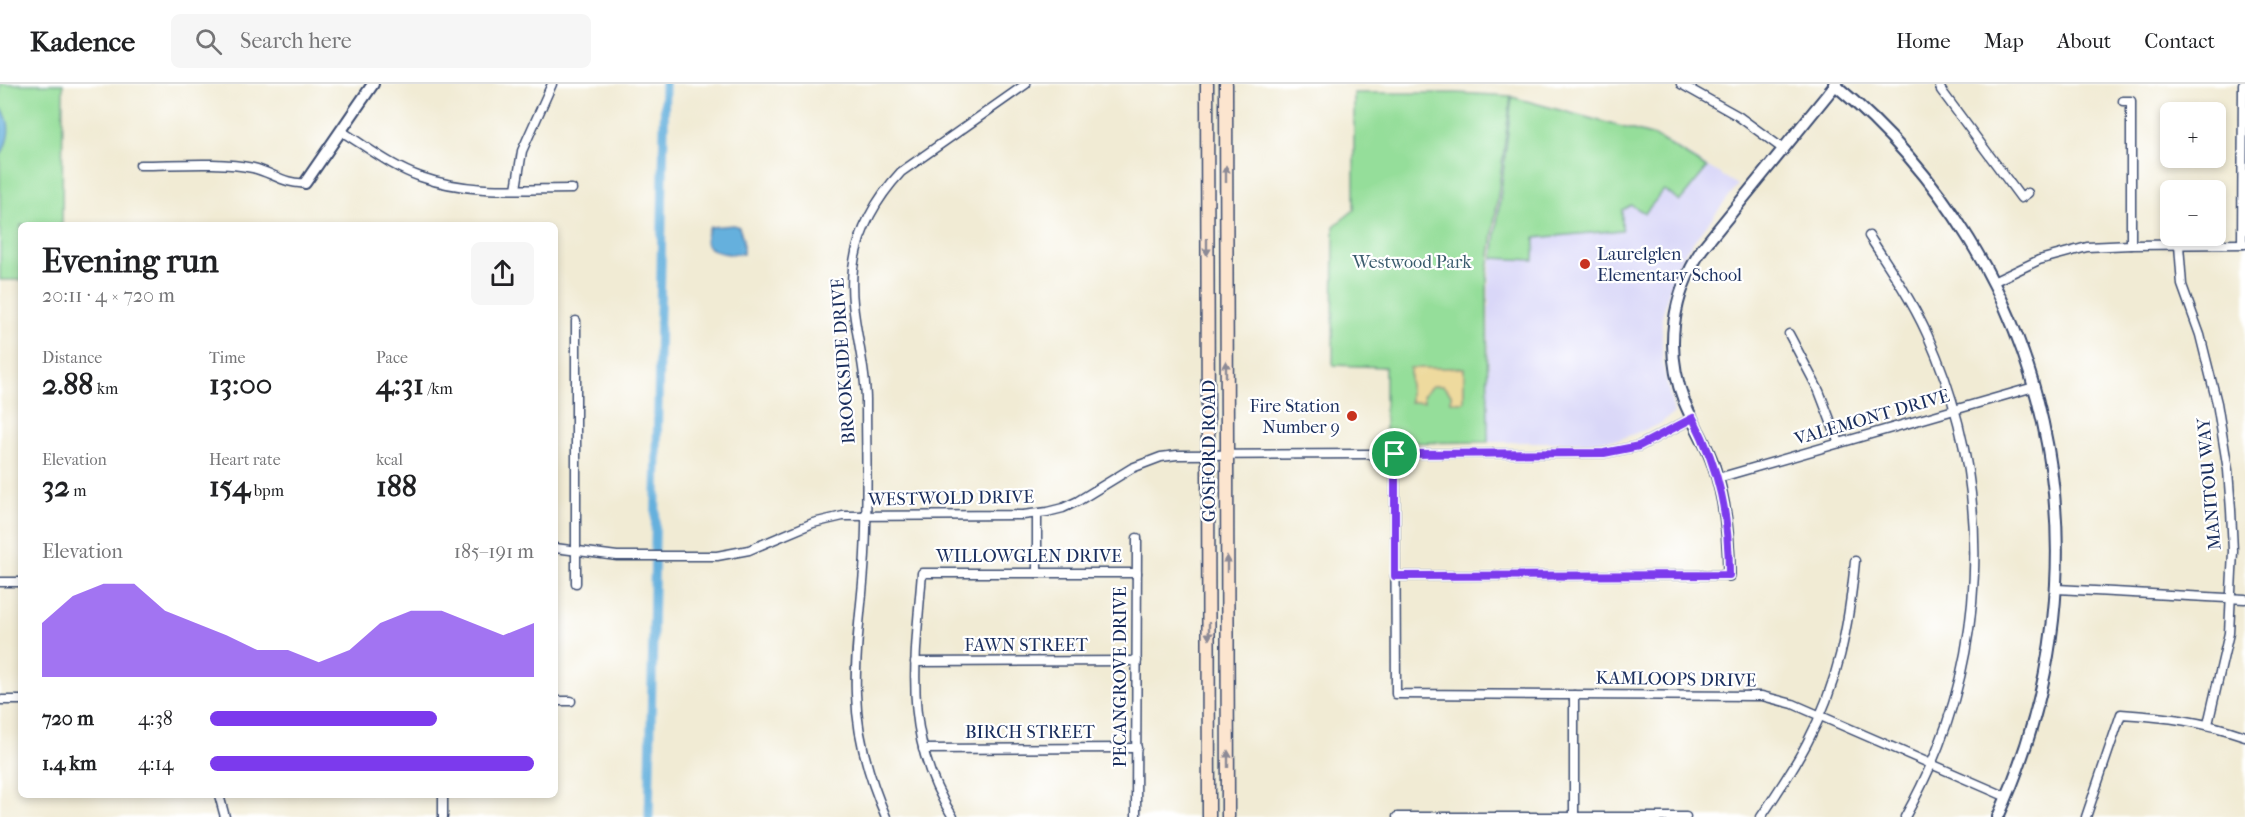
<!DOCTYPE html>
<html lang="en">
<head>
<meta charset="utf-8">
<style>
  :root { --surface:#fff; --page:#f6f6f6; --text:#202124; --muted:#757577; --line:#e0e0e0; --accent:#7c3aed }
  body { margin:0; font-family:"IM FELL French Canon",serif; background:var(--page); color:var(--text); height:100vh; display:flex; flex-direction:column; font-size:22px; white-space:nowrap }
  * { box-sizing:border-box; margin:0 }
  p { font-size:20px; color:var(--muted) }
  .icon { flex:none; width:33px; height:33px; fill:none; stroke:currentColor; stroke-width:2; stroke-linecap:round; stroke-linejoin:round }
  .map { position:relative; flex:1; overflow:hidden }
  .sheet { position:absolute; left:18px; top:138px; width:540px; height:576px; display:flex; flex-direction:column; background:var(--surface); border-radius:9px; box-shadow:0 3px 9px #0003 }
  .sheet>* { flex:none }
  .tools { position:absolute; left:2160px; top:18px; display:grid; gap:12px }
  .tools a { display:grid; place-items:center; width:66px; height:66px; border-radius:9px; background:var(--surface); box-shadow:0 3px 9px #0003; font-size:30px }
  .pin { position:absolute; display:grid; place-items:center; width:51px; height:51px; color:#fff; margin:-26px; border:3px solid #fff; border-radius:50%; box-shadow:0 2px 6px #0007 }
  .round { display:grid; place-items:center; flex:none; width:63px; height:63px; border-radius:9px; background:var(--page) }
  .summary { display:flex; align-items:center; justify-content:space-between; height:102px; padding:0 24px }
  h1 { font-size:33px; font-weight:700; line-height:45px }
  .metrics { display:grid; grid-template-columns:repeat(3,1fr); gap:9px; height:102px; padding:6px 24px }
  .metrics div { display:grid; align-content:center }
  .metrics b { font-size:30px; font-weight:700 }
  .metrics small { font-size:16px; font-weight:400 }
  .metrics p { font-size:16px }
  .chart { height:168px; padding:12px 24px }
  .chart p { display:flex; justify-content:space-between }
  .chart svg { width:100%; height:108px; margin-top:6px; fill:var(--accent); opacity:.7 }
  ul { padding:0 24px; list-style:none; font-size:20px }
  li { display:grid; grid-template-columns:96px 72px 1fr; align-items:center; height:45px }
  li i { height:15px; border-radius:8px; background:var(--accent) }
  header { display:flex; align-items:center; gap:36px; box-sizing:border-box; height:84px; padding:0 30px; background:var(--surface); border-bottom:2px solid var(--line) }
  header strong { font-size:28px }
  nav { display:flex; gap:33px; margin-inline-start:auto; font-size:21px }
  .search { width:420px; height:54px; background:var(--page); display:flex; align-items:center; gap:15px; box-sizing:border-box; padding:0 21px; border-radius:9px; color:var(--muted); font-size:22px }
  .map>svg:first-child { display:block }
  .built { fill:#d9d7f8 }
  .green { fill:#95de9a; stroke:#58867c; stroke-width:1.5 }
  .sand { fill:#eeda9e; stroke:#84847e; stroke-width:1.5 }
  .water { fill:#65b0dd; stroke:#40709e; stroke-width:1.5 }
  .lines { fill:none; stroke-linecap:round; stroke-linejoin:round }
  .canal { stroke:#65b0dd; stroke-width:9 }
  .minor-casing { stroke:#3b4b70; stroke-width:11 }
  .tertiary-casing { stroke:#3b4b70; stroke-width:14 }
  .secondary-casing { stroke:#3b4b70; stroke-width:15 }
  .minor { stroke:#fff; stroke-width:8 }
  .tertiary { stroke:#fff; stroke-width:10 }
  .secondary { stroke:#fce5cf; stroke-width:12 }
  .oneway { fill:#8c8a96 }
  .route-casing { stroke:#fff; stroke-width:12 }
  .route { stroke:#7c3aed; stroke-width:8 }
  .poi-dot { fill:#c8321e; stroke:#fff; stroke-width:2 }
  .labels { text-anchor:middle; stroke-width:4.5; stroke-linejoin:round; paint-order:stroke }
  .poi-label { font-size:18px; fill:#1b2f5e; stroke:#fff; text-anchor:start }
  .park-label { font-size:18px; fill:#3a5b6d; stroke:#fff }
  .street-label { font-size:18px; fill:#1b2f5e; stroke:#fff }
</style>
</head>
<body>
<header>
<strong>Kadence</strong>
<div class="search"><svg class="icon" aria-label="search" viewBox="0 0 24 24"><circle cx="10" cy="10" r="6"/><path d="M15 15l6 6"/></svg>Search here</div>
<nav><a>Home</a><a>Map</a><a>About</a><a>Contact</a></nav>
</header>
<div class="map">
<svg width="2245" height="733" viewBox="0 0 2245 733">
  <rect width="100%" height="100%" fill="#fff"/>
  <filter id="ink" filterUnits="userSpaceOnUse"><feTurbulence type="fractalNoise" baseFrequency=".0167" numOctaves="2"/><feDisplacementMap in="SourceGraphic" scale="12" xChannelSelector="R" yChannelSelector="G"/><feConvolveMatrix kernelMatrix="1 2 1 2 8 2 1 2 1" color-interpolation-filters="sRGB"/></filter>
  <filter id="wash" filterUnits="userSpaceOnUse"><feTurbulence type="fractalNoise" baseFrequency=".008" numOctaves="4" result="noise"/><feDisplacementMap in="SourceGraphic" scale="24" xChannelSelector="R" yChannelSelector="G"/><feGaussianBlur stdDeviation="1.35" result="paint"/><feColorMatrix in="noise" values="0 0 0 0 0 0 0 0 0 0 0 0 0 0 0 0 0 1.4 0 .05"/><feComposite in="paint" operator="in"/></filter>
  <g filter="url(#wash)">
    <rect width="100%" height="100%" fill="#f1ebd4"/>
    <path class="built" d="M1511,12L1655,51L1738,101L1686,167L1673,193L1662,233V278L1674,329L1658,341L1620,355L1591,358H1488L1489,196Z"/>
    <g class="green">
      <path d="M0,0H63L62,141H21V196H0Z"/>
      <path d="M1354,9H1457L1511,12L1487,194L1488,358L1385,359V283L1333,281L1334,142L1354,126Z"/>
      <path d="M1512,13L1655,52L1707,84L1680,117L1664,106L1645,129L1631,121L1622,126V146L1535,154L1534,176L1493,174Z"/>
    </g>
    <path class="sand" d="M1410,284H1464V318H1451V310L1443,302H1432L1423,311L1424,318H1410Z"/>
    <g class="water">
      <path d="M0,23C14,39 9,56 0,73Z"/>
      <path d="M734,141L739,143L743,155V170C737,168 736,171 729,170C712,168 698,162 710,143Z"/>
    </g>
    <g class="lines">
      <path class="canal" d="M649,733L665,0"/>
    </g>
  </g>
  <g filter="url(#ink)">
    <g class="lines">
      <defs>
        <g id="minor">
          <path d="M1681,0L1738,32L1783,65"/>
          <path d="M1939,0L1941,6L2021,114L2028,109"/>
          <path d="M2123,17H2131V161"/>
          <path d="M341,47C367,63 392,83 421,93C469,110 521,105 572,105"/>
          <path d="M140,81C175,81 220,77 253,84C271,88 286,101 305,99"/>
          <path d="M516,105L522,67L552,0"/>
          <path d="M1869,152C1890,184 1911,215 1927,250C1997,406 1989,584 1905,733"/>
          <path d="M2242,160L2243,0"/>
          <path d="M2179,161L2182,201L2200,251L2217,319L2228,386L2231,426L2233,467L2229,549L2208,640"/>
          <path d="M1993,198L2039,176L2087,163L2131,161L2245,160"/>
          <path d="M1789,250L1819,307L1839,359"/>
          <path d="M1395,370L1396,610L1762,612L1793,620L2007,713"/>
          <path d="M1718,394L2034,303"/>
          <path d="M1037,430V489"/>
          <path d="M555,464L617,472H717L749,466L813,439L843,432L1023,431L1047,428L1063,424L1078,417L1132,384L1161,373L1177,371L1604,369L1639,362L1693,334"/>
          <path d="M1395,492L1729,491"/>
          <path d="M0,498H21"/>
          <path d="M576,499V237"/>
          <path d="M2057,505L2245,515"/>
          <path d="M915,578L1137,577"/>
          <path d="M0,616H21"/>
          <path d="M555,617H571"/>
          <path d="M923,665L1137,664"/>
          <path d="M219,711L225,733"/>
          <path d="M1574,732V611"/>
          <path d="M443,733V711"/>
          <path d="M886,733C869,694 857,653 856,610C854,563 863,516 865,470C868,418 866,366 866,315C865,271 848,228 853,184C858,147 876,115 901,88L1026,0"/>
          <path d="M953,733C902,654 915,577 922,489H1137"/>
          <path d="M1136,733L1137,454"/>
          <path d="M1397,733H1686"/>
          <path d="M1761,733C1777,709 1794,684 1807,659C1838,601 1849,541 1855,477"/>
          <path d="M2086,733L2121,630C2166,633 2202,637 2245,652"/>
        </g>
        <g id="tertiary">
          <path d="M1834,0C2054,182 2116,475 1998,733"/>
          <path d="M305,99L373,0"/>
          <path d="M1729,491C1729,454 1726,418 1714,383C1707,360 1693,340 1684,317C1664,265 1672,211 1702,165L1836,0"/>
        </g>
        <g id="secondary">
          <path d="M1207,0L1209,733"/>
          <path d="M1226,0L1228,733"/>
        </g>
      </defs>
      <use href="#minor" class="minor-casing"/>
      <use href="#tertiary" class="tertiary-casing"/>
      <use href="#secondary" class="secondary-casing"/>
      <use href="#minor" class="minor"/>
      <use href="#tertiary" class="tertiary"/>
      <use href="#secondary" class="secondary"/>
    </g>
    <defs><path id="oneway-solid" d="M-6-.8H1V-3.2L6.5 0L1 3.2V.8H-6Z" transform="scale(1.5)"/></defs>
    <g class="oneway">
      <use href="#oneway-solid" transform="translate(1226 90) rotate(-90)"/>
      <use href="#oneway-solid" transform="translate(1207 163) rotate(90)"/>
      <use href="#oneway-solid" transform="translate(1226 285) rotate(-90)"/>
      <use href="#oneway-solid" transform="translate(1227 480) rotate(-90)"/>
      <use href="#oneway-solid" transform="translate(1209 547) rotate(90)"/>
      <use href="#oneway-solid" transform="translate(1228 675) rotate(-90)"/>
    </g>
  </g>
  <g class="lines" filter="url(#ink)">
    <defs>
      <path id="route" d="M1693,334C1720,387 1729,432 1729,491L1395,492V370L1604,369L1639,362Z"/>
    </defs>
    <use href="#route" class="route-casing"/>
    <use href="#route" class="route"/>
  </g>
  <g class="poi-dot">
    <circle cx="1585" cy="180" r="6"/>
    <circle cx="1352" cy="332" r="6"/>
  </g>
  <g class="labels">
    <g class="poi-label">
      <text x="1597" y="176">Laurelglen<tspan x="1597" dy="21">Elementary School</tspan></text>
      <text x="1340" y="328" text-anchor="end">Fire Station<tspan x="1340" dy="21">Number 9</tspan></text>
    </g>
    <g class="park-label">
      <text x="1412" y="184">Westwood Park</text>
    </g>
    <g class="street-label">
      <text transform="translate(843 277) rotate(-94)" y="6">BROOKSIDE DRIVE</text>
      <text transform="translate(1872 333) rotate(-16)" y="6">VALEMONT DRIVE</text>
      <text transform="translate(1209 367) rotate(-90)" y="6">GOSFORD ROAD</text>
      <text transform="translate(2209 400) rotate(-95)" y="6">MANITOU WAY</text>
      <text transform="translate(951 414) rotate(-1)" y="6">WESTWOLD DRIVE</text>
      <text x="1029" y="478">WILLOWGLEN DRIVE</text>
      <text x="1026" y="567">FAWN STREET</text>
      <text transform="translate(1120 593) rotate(-90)" y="6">PECANGROVE DRIVE</text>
      <text transform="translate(1676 595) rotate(1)" y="6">KAMLOOPS DRIVE</text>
      <text x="1030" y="654">BIRCH STREET</text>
    </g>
  </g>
</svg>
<div class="tools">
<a>+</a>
<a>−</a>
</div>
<div class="pin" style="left:1395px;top:370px;background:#1e9e55"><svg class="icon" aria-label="arrive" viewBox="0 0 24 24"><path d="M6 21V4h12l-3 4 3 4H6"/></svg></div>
<section class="sheet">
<div class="summary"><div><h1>Evening run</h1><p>20:11 · 4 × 720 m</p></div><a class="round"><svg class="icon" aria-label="share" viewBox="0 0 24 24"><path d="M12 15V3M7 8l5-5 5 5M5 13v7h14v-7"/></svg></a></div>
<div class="metrics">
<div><p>Distance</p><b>2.88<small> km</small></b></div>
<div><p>Time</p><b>13:00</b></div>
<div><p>Pace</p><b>4:31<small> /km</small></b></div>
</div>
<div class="metrics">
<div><p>Elevation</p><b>32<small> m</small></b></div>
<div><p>Heart rate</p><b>154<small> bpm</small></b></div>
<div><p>kcal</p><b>188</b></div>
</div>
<div class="chart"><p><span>Elevation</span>185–191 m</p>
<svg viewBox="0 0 160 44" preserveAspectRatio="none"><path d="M0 44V22L10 11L20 6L30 6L40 17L50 22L60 27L70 33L80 33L90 38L100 33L110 22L120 17L130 17L140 22L150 27L160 22V44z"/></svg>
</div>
<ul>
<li><b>720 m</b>4:38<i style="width:70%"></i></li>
<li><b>1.4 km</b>4:14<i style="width:100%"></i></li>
</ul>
</section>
</div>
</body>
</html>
